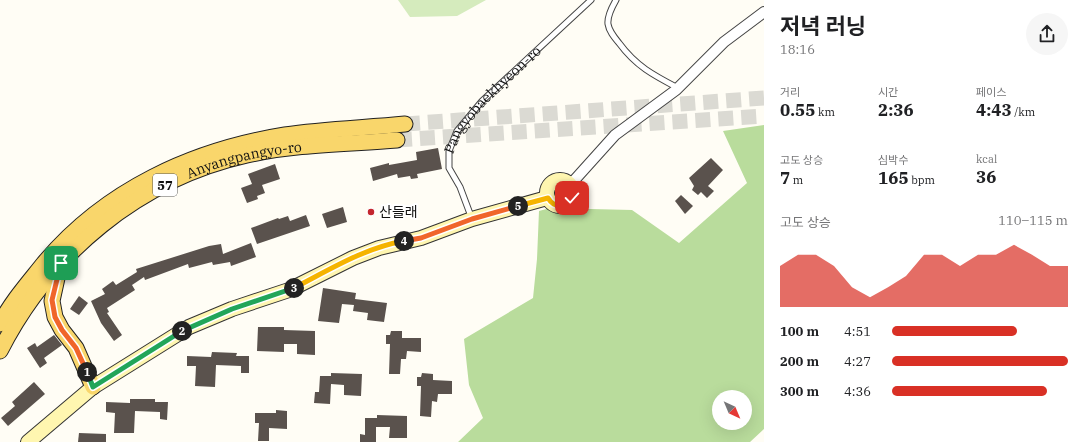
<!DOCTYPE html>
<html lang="ko">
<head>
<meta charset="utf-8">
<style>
  :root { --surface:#fff; --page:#f6f6f6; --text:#202124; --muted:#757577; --accent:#d93025 }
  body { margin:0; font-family:"IBM Plex Serif","Noto Sans KR",serif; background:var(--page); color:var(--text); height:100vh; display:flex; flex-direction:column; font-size:15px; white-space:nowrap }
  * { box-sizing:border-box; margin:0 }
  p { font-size:13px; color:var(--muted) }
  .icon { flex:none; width:22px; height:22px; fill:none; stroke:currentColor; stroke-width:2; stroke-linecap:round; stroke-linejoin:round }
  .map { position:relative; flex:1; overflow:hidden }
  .details { display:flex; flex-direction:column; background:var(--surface); width:320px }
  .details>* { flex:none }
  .needle { width:26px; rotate:136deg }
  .buttons { position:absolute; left:712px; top:390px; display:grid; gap:8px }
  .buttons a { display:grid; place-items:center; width:40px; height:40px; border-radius:50%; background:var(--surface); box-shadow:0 4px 16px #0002; font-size:20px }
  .pin { position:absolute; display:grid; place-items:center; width:34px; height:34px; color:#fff; margin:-17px; border-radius:8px; box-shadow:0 2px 6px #0006 }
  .km { position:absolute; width:20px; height:20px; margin:-10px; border-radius:50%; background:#222; color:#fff; font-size:11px; line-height:20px; text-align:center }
  .round { display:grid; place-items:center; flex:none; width:42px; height:42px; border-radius:21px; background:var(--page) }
  .headline { display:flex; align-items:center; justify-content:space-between; height:68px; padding:0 16px }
  h1 { font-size:22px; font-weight:700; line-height:30px }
  .metrics { display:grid; grid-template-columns:repeat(3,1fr); gap:6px; height:68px; padding:4px 16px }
  .metrics div { display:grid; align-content:center }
  .metrics b { font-size:17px; font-weight:700 }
  .metrics small { font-size:11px; font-weight:400 }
  .metrics p { font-size:11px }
  .chart { height:112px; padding:8px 16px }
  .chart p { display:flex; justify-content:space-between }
  .chart svg { width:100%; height:72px; margin-top:4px; fill:var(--accent); opacity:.7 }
  ul { padding:0 16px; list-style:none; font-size:13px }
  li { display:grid; grid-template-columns:64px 48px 1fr; align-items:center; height:30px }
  li i { height:10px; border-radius:5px; background:var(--accent) }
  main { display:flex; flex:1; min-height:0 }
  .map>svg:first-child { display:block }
  .green { fill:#d5ebbd }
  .forest { fill:#b9dc9c; fill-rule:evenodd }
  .building { fill:#5a524d }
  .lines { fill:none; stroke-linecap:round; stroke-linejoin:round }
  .primary-tunnel { stroke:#dbdad3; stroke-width:15; stroke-dasharray:15 8; stroke-linecap:butt }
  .lane-casing { stroke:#444; stroke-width:7 }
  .street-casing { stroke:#444; stroke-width:12 }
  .secondary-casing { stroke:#333; stroke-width:16 }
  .primary-casing { stroke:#222; stroke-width:17 }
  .lane { stroke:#fff; stroke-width:5 }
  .street { stroke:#fff; stroke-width:10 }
  .secondary { stroke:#fff6b0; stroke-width:14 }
  .primary { stroke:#f9d66b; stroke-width:15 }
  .split-1-casing { stroke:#fff; stroke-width:8 }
  .split-2-casing { stroke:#fff; stroke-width:8 }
  .split-3-casing { stroke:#fff; stroke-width:8 }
  .split-4-casing { stroke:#fff; stroke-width:8 }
  .split-5-casing { stroke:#fff; stroke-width:8 }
  .split-6-casing { stroke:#fff; stroke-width:8 }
  .split-1 { stroke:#f0652b; stroke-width:5 }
  .split-2 { stroke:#22a559; stroke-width:5 }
  .split-3 { stroke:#22a559; stroke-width:5 }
  .split-4 { stroke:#f5b400; stroke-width:5 }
  .split-5 { stroke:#f0652b; stroke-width:5 }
  .split-6 { stroke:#f5b400; stroke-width:5 }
  .poi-dot { fill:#c4262e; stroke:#fff; stroke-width:1.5 }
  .labels { text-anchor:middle; stroke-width:4; stroke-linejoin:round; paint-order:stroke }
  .shield { fill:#fff; stroke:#585858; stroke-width:1 }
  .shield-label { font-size:13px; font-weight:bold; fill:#111 }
  .street-label { font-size:14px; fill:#111; stroke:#fff }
  .poi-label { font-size:14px; fill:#111; stroke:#fff; text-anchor:start }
</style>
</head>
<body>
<main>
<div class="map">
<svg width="764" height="442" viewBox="0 0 764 442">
  <rect width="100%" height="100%" fill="#fffdf5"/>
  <path class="green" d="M398,0H486L457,16L410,17Z"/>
  <path class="forest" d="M764,125V429L750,442H458L483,418L469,385L464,339L533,298L537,259L539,211L550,208L632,210L679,243L747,183L723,131ZM719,397H745V423H719Z"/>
  <g class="building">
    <path d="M438,148L442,169L417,174L418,178L411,179L410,176L398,178L397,174L373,181L370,168L389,163V165L417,160L416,152Z"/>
    <path d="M711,158L723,170L708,186L714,191L707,198L701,192L698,195L692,190L694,186L689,178Z"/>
    <path d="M275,164L280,179L262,185L265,193L257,196L258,199L247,203L241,188L252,184L248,174Z"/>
    <path d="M681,195L693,206L685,214L675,201Z"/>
    <path d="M343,207L347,222L327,228L322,214Z"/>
    <path d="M306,215L310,226L257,244L251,228L278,218L279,219L288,216L290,221Z"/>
    <path d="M251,243L256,257L231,266L230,262L213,265L212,262L189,268L188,264L145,280L144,277L132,285L135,290L107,308L109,312L107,313L122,335L114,341L101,323L91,301L105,294L102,289L113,281L116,285L137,272L136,269L209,246L221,244L223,254Z"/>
    <path d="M323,288L356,293L355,299L387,303L384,322L367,320L368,313L353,311L354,305L342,304L339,323L318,321Z"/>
    <path d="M79,296L88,303L79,315L70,309Z"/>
    <path d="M258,327H284V330L315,331V355L297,354V344H284V352L257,351Z"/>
    <path d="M391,331H402V338H421V352L407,351L406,359H401L400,374H389L390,344H386V335H390Z"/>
    <path d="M54,335L62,345L44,358L47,363L40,368L27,348L35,343L37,347Z"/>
    <path d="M212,352L237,353L236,356H249V373H241V366L216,365L215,387L195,386L196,366H187V356L211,357Z"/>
    <path d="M331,373L362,374L361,396L344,395V385L331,384L330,404L314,403L315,392H319L320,376H331Z"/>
    <path d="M422,373L433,374V380L452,381V394H438L437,402L432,401L431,417L420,416L421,386H417V377H421Z"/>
    <path d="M34,382L45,394L8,426L1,418L15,406L12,402Z"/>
    <path d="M130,399H155V402H168L167,420L160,419V412L135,411L134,433H114L115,413L106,412V402L130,403Z"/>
    <path d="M276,410L287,411V429L269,428V441H258L259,423H255V413H276Z"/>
    <path d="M377,415L407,416V438H389L390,427H376V442H360V434L365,435V418H377Z"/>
    <path d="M79,433L106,434V442H78Z"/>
  </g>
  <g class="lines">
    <g class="primary-tunnel">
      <path d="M405,124L764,98"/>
      <path d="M397,140L764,116"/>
    </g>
    <defs>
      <g id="lane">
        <path d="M616,0C612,7 607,16 608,24C609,31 614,37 619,43C636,66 653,75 678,88"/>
        <path id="s1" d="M472,219L460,187L449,168V151L457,131L482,101L591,0"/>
      </g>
      <path id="street" d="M570,185L615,135L676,90L724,42L764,12"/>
      <g id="secondary">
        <circle cx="560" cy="193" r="13"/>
        <path d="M28,442L93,387L189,327L232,309L289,290L353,258L379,248L421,238L472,219L547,198"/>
      </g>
      <g id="primary">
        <path d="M59,269L52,301L55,317L62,330L76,348L93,387"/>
        <path d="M0,324C11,302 29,282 44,263C105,190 192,150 285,135C324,129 365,128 405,124"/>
        <path id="s2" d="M0,351C50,253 139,179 247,155C296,144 348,144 397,140"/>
      </g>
    </defs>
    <use href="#lane" class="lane-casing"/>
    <use href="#street" class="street-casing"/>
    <use href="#secondary" class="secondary-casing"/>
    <use href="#primary" class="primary-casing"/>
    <use href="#lane" class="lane"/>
    <use href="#street" class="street"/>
    <use href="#secondary" class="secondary"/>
    <use href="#primary" class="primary"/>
  </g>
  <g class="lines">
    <defs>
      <path id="split-1" d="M61,263L52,300L55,317L62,330L76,348L87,372"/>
      <path id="split-2" d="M87,372L93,387L182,331"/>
      <path id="split-3" d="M182,331L232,309L294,288"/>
      <path id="split-4" d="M294,288C329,270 364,248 404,241"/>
      <path id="split-5" d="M404,241L421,238L472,219L518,206"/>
      <path id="split-6" d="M518,206L548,198C554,208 565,208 572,198"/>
    </defs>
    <use href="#split-1" class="split-1-casing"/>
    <use href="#split-2" class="split-2-casing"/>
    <use href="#split-3" class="split-3-casing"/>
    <use href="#split-4" class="split-4-casing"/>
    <use href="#split-5" class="split-5-casing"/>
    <use href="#split-6" class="split-6-casing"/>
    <use href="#split-1" class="split-1"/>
    <use href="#split-2" class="split-2"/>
    <use href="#split-3" class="split-3"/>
    <use href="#split-4" class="split-4"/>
    <use href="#split-5" class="split-5"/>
    <use href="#split-6" class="split-6"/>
  </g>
  <circle class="poi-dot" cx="371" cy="212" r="4"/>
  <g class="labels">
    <rect class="shield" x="153" y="174" width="24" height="22" rx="3"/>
    <g class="shield-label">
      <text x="165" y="190">57</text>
    </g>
    <g class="street-label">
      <text dy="5" stroke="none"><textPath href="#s1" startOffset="141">Pangyobaekhyeon-ro</textPath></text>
      <text dy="5" stroke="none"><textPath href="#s2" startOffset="322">Anyangpangyo-ro</textPath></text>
    </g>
    <g class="poi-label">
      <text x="379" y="217">산들래</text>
    </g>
  </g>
</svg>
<div class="buttons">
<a><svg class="needle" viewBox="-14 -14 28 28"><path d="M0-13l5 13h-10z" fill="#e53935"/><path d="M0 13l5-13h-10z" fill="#757577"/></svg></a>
</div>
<div class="pin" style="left:61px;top:263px;background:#1e9e55"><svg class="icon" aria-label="arrive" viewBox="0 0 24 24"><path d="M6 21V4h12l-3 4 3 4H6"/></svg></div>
<div class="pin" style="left:572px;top:198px;background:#d93025"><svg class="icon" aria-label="check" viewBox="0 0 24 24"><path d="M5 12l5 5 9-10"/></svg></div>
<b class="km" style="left:87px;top:372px">1</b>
<b class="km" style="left:182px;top:331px">2</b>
<b class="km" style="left:294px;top:288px">3</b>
<b class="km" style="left:404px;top:241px">4</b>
<b class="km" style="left:518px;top:206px">5</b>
</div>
<section class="details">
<div class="headline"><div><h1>저녁 러닝</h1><p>18:16</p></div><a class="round"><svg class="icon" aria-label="share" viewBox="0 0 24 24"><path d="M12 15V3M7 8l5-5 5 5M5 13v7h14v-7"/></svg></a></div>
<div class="metrics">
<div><p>거리</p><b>0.55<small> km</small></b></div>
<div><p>시간</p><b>2:36</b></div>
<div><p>페이스</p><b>4:43<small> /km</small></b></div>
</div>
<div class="metrics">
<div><p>고도 상승</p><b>7<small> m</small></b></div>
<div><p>심박수</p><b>165<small> bpm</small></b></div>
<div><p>kcal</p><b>36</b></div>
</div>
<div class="chart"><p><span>고도 상승</span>110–115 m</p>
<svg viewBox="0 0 160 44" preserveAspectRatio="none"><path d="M0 44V19L10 12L20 12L30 19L40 32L50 38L60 32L70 25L80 12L90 12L100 19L110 12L120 12L130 6L140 12L150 19L160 19V44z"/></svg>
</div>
<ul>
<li><b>100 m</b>4:51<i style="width:71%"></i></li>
<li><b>200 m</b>4:27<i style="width:100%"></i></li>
<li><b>300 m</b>4:36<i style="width:88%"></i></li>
</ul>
</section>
</main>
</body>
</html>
